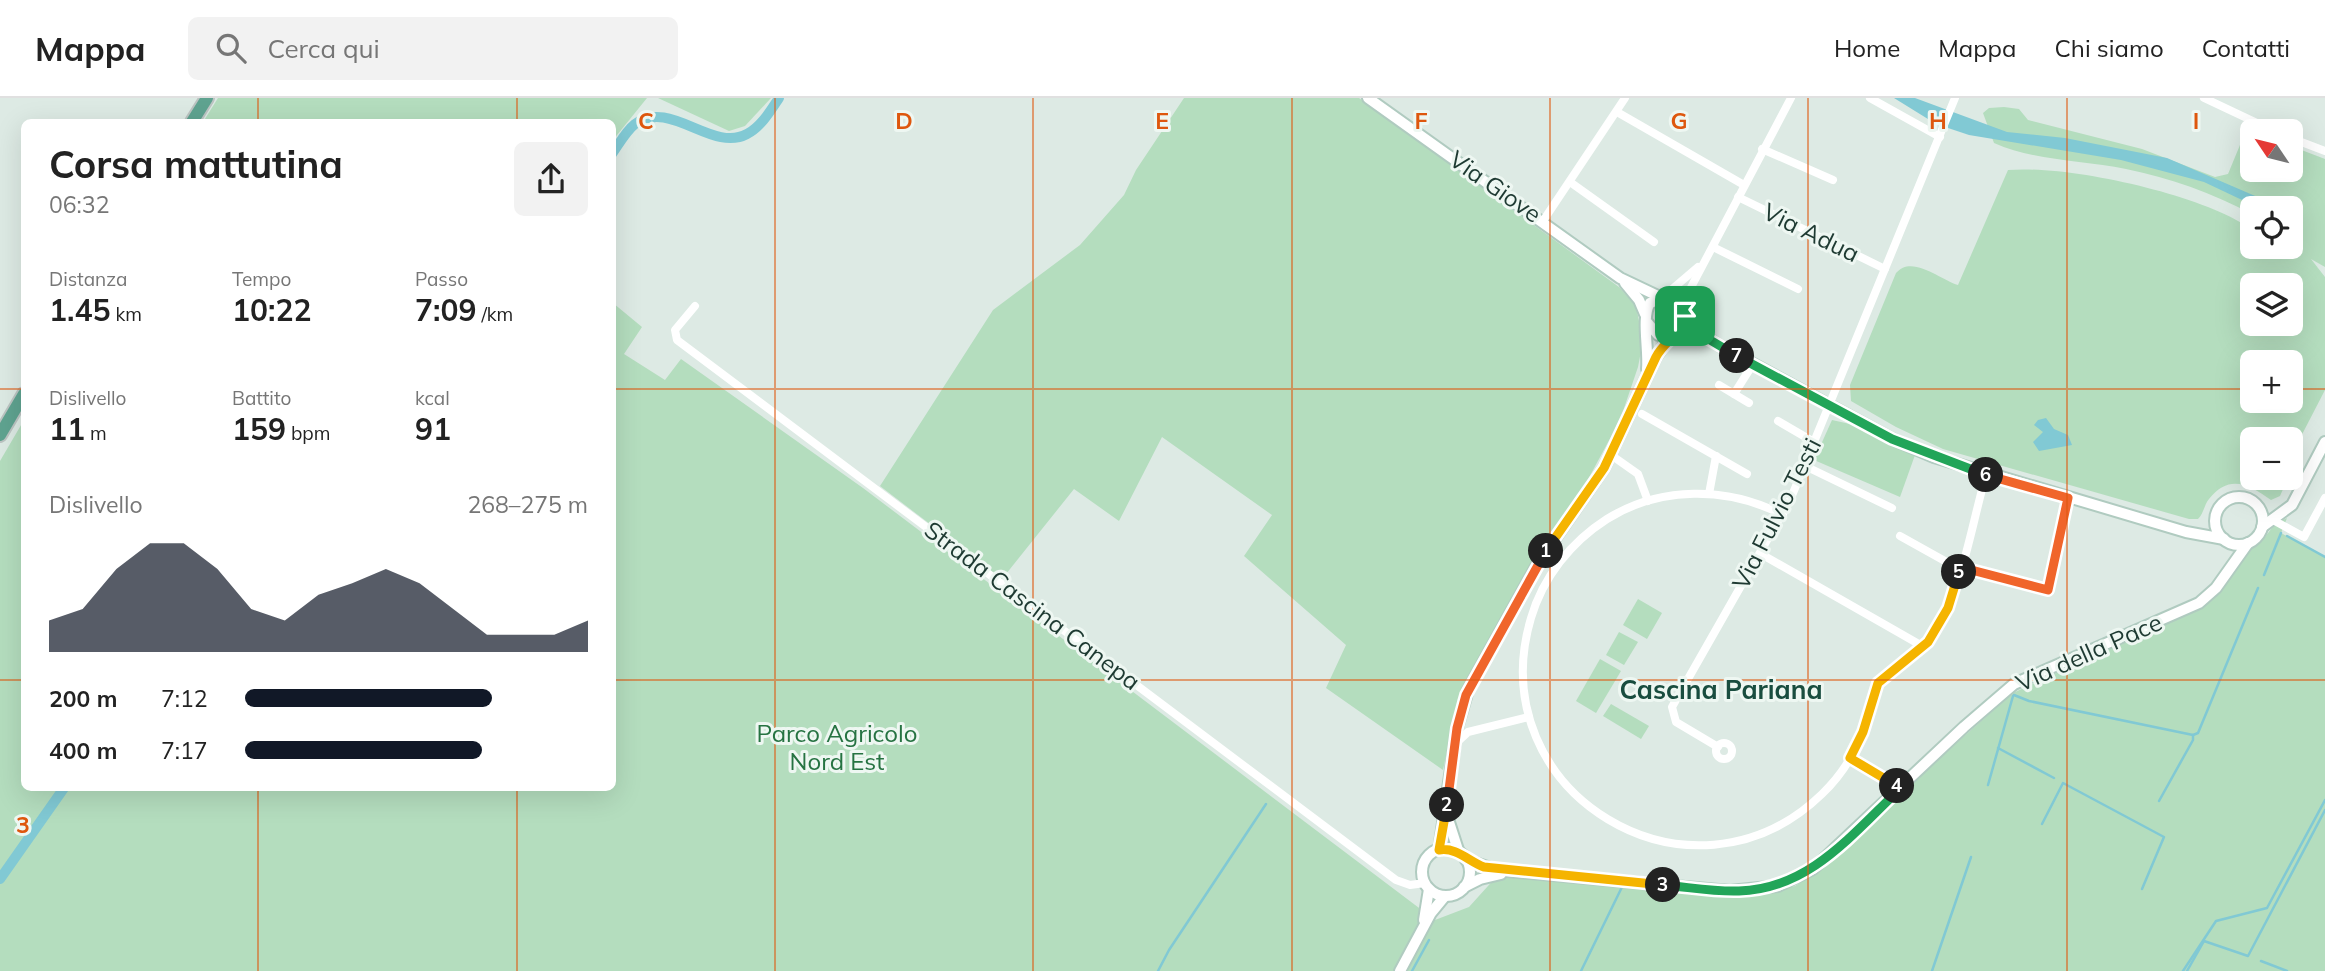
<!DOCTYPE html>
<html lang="it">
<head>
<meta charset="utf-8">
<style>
  :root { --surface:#fff; --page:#f2f2f2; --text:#222; --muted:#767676; --line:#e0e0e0; --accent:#111827 }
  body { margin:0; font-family:Mulish,sans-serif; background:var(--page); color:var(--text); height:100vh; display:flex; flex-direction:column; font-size:26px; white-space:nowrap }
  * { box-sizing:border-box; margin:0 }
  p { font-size:23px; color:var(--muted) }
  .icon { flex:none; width:38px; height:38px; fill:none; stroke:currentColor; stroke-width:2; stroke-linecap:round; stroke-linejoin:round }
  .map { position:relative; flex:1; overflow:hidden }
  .sheet { position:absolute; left:21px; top:21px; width:595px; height:672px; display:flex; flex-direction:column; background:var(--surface); border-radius:10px; box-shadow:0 7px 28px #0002 }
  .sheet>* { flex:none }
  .needle { width:46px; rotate:305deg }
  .controls { position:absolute; left:2240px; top:21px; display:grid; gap:14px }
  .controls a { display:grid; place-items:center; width:63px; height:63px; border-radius:10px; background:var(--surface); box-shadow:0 7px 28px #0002; font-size:35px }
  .pin { position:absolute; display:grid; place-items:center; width:60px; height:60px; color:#fff; margin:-30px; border-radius:14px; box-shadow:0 4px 10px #0006 }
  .km { position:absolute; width:35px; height:35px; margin:-18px; border-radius:50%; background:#222; color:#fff; font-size:19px; line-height:35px; text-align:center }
  .round { display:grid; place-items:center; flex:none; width:74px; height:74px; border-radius:10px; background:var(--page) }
  .overview { display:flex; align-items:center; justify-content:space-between; height:119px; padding:0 28px }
  h1 { font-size:38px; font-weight:700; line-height:52px }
  .figures { display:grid; grid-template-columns:repeat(3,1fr); gap:10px; height:119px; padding:7px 28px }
  .figures div { display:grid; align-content:center }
  .figures b { font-size:30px; font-weight:700 }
  .figures small { font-size:19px; font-weight:400 }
  .figures p { font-size:19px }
  .chart { height:196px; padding:14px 28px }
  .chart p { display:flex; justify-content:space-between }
  .chart svg { width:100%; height:126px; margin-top:7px; fill:var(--accent); opacity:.7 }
  ul { padding:0 28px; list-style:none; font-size:23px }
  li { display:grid; grid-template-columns:112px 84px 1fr; align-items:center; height:52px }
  li i { height:18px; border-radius:9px; background:var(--accent) }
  header { display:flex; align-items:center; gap:42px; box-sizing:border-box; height:98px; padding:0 35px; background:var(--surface); border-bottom:2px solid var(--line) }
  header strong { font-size:33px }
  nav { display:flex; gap:38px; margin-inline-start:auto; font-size:24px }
  .search { width:490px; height:63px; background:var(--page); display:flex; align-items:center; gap:18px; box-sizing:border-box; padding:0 24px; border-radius:10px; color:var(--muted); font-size:26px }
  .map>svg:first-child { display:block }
  .green { fill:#b4ddbe; fill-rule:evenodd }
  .water { fill:#81c9d4 }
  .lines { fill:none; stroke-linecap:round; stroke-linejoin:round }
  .stream { stroke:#81c9d4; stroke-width:2.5 }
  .canal { stroke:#81c9d4; stroke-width:10 }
  .secondary-casing { stroke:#b0cbc0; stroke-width:14 }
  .primary-casing { stroke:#bcc4c2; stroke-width:16 }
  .street { stroke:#fff; stroke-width:8 }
  .secondary { stroke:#fff; stroke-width:10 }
  .primary { stroke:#5fa390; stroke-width:12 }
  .split-1-casing { stroke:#fff; stroke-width:14 }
  .split-2-casing { stroke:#fff; stroke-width:14 }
  .split-3-casing { stroke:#fff; stroke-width:14 }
  .split-4-casing { stroke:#fff; stroke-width:14 }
  .split-5-casing { stroke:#fff; stroke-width:14 }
  .split-6-casing { stroke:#fff; stroke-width:14 }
  .split-7-casing { stroke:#fff; stroke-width:14 }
  .split-8-casing { stroke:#fff; stroke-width:14 }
  .split-1 { stroke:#f5b400; stroke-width:9 }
  .split-2 { stroke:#f0652b; stroke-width:9 }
  .split-3 { stroke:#f5b400; stroke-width:9 }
  .split-4 { stroke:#22a559; stroke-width:9 }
  .split-5 { stroke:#f5b400; stroke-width:9 }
  .split-6 { stroke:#f0652b; stroke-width:9 }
  .split-7 { stroke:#22a559; stroke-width:9 }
  .split-8 { stroke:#22a559; stroke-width:9 }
  .grid { fill:none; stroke:#de570e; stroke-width:2; stroke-opacity:0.55 }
  .labels { text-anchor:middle; stroke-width:6; stroke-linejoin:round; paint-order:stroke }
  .street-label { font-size:24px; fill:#1e3a32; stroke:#eef7f2 }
  .park-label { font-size:24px; fill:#267342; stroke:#eef7f2 }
  .neighbourhood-label { font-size:26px; font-weight:bold; fill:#194d3f; stroke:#eef7f2 }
  .grid-label { font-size:23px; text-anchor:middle; font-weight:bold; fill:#de570e; stroke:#eef7f2; stroke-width:6; stroke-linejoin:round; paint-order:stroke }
</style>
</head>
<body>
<header>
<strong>Mappa</strong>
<div class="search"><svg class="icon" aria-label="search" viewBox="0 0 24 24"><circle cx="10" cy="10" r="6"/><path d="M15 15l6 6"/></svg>Cerca qui</div>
<nav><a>Home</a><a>Mappa</a><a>Chi siamo</a><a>Contatti</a></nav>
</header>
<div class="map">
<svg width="2325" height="873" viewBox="0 0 2325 873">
  <rect width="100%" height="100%" fill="#ddeae4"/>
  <g class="green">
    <path d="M218,0H647L613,42L612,24H203Z"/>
    <path d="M658,0H771L745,28L729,33Z"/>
    <path d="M1184,0H1359L1619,189L1636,208L1643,243L1638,269L1620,322L1578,400L1536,456L1458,600L1443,672L1326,590L1346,547L1244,458L1272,417L1162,339L1119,423L1074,391L1002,481L880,388L993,212L1080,147L1124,97L1136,72Z"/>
    <path d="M2004,9L2019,11L2028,22L2142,51L2215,79L2228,76L2247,30L2255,33L2252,72H2291V48L2325,61V169L2311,161L2325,179V292L2295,350L2291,367V341H2252V380H2288L2280,398L2271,402C2251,388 2230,374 2209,401C2204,407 2204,415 2198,421H2189L1943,351L1896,329L1851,303L1850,287L1896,175C1912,156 1941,182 1958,187L2008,72C2068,67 2194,95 2245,127L2250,123L2252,149H2291V110H2252V116C2212,95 2171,80 2126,71C2082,62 2035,63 1994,45L1983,15L1989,10ZM2252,187H2291V226H2252ZM2252,264H2291V303H2252Z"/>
    <path d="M613,205L642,229L624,256L665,282L681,261L863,390L1435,822L1469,809L1497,778L1534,777L1749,799L1795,788L1824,769L1911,685L2013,595L2203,507L2247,451L2261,444L2275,426L2287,420L2281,435L2325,459V873H0V363L24,322V690H612Z"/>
    <path d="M1832,322L1850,326L1915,357L1900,399L1814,362Z"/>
    <path d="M1638,501L1662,515L1647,541L1623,527Z"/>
    <path d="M1619,534L1638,544L1624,567L1606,557Z"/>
    <path d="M1600,561L1621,573L1596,615L1576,603Z"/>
    <path d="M1611,606L1649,628L1641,641L1603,618Z"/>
  </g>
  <g class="water">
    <path d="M1894,0H1915L2007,34L2065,40L2167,60L2283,110H2259L2204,84L2121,62L1969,37L1936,26Z"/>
    <path d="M2046,320L2054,331L2068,337L2072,347L2039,353L2033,344L2043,334L2034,327L2038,322Z"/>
  </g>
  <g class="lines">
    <g class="stream">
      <path d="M2287,438L2325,459"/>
      <path d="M2264,477L2281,435"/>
      <path d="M2014,597L2029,603L2193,637L2198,635L2258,490"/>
      <path d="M1998,650L2054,680"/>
      <path d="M1988,687L2013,598"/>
      <path d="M2159,703L2193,642V637"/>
      <path d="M2042,726L2063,685L2164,739L2142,791"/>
      <path d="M2261,863L2287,873"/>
      <path d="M1158,873L1169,852L1266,706"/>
      <path d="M1412,873L1429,842"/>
      <path d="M1581,873L1622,789"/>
      <path d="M1932,873L1971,759"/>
      <path d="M2183,873L2216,823L2267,810L2325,702"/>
      <path d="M2187,873L2204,843L2248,858L2325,712"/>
    </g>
    <g class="canal">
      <path d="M612,56C619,46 626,33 635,26C670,0 712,55 747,36C761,29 771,12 779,0"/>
      <path d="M0,781L64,690"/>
    </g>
    <defs>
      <g id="secondary">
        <path d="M1368,0L1620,180L1660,199"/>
        <path d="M1625,185L1639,202L1645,216"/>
        <path d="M1685,218L1697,233L1720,248L1892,341L1934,359L2186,434L2224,441"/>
        <path d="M1646,223L1658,237H1671L1684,226C1687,212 1681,202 1668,198L1650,205C1641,219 1649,252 1647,271"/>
        <circle cx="2239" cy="423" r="24"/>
        <path d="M2262,429L2292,407L2325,344"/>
        <path d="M1448,721L1459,755"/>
        <circle cx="1446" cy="774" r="24"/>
        <path d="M1439,752L1457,630L1468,592L1538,465L1604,370L1656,259L1671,237"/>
        <path d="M1466,762L1496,772L1730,793L1778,788L1813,771L1964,629L2014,586L2199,505L2216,490L2248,445"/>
        <path d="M1464,789L1480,781L1501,776"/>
        <path d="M1424,822L1429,791"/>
        <path d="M1400,873L1431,815L1445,798"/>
      </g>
      <g id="primary">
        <path d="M192,24L207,0"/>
        <path d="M0,337L24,296"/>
      </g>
    </defs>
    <use href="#secondary" class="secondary-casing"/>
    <use href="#primary" class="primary-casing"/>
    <g class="street">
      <path d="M1870,0L1940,39"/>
      <path d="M2204,0L2274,33"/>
      <path d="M1617,14L1744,87"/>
      <path d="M2291,40L2325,53"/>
      <path d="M1762,51L1833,82"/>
      <path d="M1570,84L1654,144"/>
      <path d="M1738,99L1885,171"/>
      <path d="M1543,123L1625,0"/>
      <path d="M1713,149L1798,191"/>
      <path d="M1664,198L1698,169"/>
      <path d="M695,208L675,232L677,242L1396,782L1410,787L1425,785"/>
      <path d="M1685,214L1688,195L1791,0"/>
      <path d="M1719,287L1749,305"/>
      <path d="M1734,296L1753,266"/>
      <path d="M1642,316L1747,376"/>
      <path d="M1778,323L1814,344"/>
      <path d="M1611,357L1638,376L1648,403"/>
      <path d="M1805,368L1892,410"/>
      <path d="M1709,396L1716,358"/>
      <path d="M1783,417C1727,388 1660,388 1607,421C1571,444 1543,479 1531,520C1479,695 1691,823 1822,696C1844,675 1860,647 1868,617C1871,606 1872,595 1879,585C1890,567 1915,562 1928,545C1962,498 1970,432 1986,377"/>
      <path d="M2273,422L2304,439L2325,400"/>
      <path d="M1900,438L1952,467L2047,492L2068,399"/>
      <path d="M1761,456L1924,549"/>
      <circle cx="1724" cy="653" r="8"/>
      <path d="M1455,646L1468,634L1529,619"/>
      <path d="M1718,649L1676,624L1672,609L1791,400L1955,0"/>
      <path d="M1850,660L1900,691"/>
    </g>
    <use href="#secondary" class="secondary"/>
    <use href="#primary" class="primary"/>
  </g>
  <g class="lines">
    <defs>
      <path id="split-1" d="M1546,453L1604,370L1656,259C1664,243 1683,235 1685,218"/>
      <path id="split-2" d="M1447,707L1457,630L1466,597L1546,453"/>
      <path id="split-3" d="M1447,707L1439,752C1457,749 1468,763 1484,769L1663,787"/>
      <path id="split-4" d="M1663,787C1688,789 1714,794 1739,793C1810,791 1852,736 1900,691L1897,688"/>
      <path id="split-5" d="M1897,688L1850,660L1863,634L1878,585L1928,544L1948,510L1959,474"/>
      <path id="split-6" d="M1959,474L1960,469L2048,492L2068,400L1986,377"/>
      <path id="split-7" d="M1737,258L1892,341L1986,377"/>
      <path id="split-8" d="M1685,218L1700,236L1737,258"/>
    </defs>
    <use href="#split-1" class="split-1-casing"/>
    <use href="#split-2" class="split-2-casing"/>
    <use href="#split-3" class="split-3-casing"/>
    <use href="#split-4" class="split-4-casing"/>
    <use href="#split-5" class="split-5-casing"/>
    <use href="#split-6" class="split-6-casing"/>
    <use href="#split-7" class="split-7-casing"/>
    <use href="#split-8" class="split-8-casing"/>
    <use href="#split-1" class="split-1"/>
    <use href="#split-2" class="split-2"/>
    <use href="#split-3" class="split-3"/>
    <use href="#split-4" class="split-4"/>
    <use href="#split-5" class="split-5"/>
    <use href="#split-6" class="split-6"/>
    <use href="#split-7" class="split-7"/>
    <use href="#split-8" class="split-8"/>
  </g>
  <path class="grid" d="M258,0V24M517,0V24M775,0V873M1033,0V873M1292,0V873M1550,0V873M1808,0V873M2067,0V873M0,291H24M612,291H2252M2291,291H2325M0,582H24M612,582H2325M258,690V873M517,690V873"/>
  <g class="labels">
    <g class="street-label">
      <text transform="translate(1495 89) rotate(35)" y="8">Via Giove</text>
      <text transform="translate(1811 135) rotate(26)" y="8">Via Adua</text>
      <text transform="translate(1777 416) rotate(-63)" y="8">Via Fulvio Testi</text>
      <text transform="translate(1032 508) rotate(37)" y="8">Strada Cascina Canepa</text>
      <text transform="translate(2089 555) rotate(-24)" y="8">Via della Pace</text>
    </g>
    <g class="park-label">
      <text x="837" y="644">Parco Agricolo<tspan x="837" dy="28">Nord Est</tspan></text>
    </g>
    <g class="neighbourhood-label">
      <text x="1721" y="601">Cascina Pariana</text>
    </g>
  </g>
  <g class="grid-label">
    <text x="646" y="31">C</text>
    <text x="904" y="31">D</text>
    <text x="1162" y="31">E</text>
    <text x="1421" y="31">F</text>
    <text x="1679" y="31">G</text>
    <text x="1938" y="31">H</text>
    <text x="2196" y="31">I</text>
    <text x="23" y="735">3</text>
  </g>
</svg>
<div class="controls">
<a><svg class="needle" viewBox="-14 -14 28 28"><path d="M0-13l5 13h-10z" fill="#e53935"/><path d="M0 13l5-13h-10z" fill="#767676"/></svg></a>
<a><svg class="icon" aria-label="locate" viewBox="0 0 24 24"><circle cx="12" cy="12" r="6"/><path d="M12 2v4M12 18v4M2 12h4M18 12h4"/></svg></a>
<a><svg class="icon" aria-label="layers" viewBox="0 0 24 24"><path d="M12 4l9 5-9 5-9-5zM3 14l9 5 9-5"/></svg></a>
<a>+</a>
<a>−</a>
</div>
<div class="pin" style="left:1685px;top:218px;background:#1e9e55"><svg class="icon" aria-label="arrive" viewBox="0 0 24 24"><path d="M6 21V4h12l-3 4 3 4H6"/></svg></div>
<b class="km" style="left:1546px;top:453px">1</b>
<b class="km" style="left:1447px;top:707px">2</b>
<b class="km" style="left:1663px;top:787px">3</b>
<b class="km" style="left:1897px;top:688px">4</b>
<b class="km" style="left:1959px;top:474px">5</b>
<b class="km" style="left:1986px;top:377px">6</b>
<b class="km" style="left:1737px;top:258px">7</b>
<section class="sheet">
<div class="overview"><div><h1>Corsa mattutina</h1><p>06:32</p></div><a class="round"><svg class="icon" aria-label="share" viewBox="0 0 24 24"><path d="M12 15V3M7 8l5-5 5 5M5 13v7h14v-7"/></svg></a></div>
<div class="figures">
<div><p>Distanza</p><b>1.45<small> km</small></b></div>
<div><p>Tempo</p><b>10:22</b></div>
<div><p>Passo</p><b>7:09<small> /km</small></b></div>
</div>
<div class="figures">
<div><p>Dislivello</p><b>11<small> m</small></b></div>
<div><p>Battito</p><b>159<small> bpm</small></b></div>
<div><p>kcal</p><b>91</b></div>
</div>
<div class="chart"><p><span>Dislivello</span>268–275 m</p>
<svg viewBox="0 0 160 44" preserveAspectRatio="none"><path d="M0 44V33L10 29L20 15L30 6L40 6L50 15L60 29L70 33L80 24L90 20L100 15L110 20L120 29L130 38L140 38L150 38L160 33V44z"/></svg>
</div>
<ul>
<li><b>200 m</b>7:12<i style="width:72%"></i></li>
<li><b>400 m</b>7:17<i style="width:69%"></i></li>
</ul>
</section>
</div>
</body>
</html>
